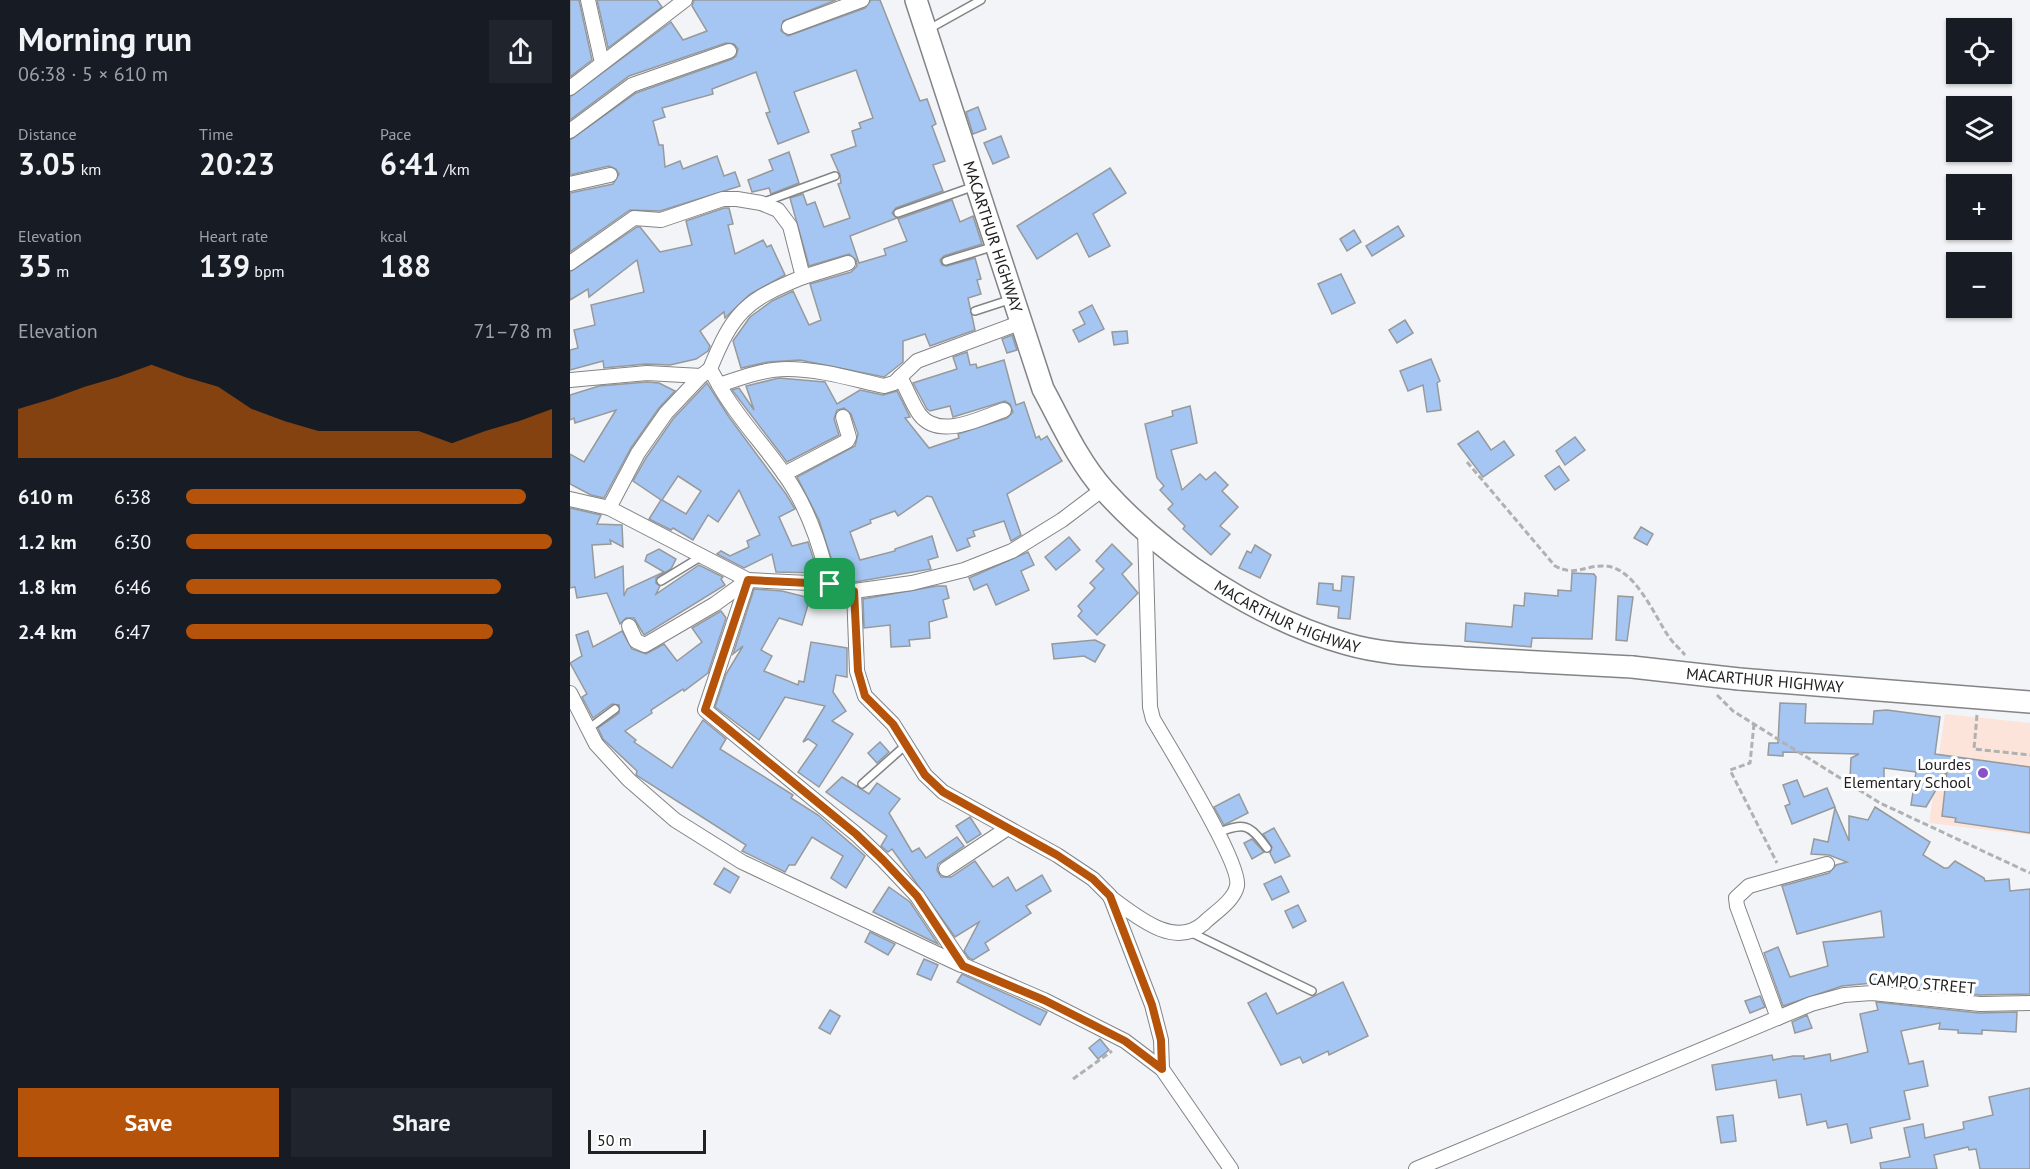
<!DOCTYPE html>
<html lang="en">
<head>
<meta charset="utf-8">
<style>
  :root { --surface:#171b24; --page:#20242c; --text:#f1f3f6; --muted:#9ea1a6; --accent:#b45309 }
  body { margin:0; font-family:"PT Sans",sans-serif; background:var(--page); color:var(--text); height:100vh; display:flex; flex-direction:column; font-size:22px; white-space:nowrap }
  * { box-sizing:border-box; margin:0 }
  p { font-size:20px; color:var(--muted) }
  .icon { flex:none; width:33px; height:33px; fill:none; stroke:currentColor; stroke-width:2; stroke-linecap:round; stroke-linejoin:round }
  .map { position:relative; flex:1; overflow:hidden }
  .details { display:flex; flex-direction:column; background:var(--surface); width:570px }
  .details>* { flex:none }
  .fabs { position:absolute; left:1376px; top:18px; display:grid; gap:12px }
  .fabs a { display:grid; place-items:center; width:66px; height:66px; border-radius:0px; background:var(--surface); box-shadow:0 2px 4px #0004; font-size:30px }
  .scale { position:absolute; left:18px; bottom:15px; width:118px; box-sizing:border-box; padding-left:6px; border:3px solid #212122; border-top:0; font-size:16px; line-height:21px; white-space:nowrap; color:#212122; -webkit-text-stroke:4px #fff; paint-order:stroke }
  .pin { position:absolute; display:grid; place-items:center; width:51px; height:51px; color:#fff; margin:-26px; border-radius:12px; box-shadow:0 3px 9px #0006 }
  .round { display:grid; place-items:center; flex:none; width:63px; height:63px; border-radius:0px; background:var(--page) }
  .overview { display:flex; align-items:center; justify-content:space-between; height:102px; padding:0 18px }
  h1 { font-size:33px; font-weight:700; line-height:45px }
  .metrics { display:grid; grid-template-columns:repeat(3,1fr); gap:9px; height:102px; padding:6px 18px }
  .metrics div { display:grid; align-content:center }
  .metrics b { font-size:30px; font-weight:700 }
  .metrics small { font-size:16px; font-weight:400 }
  .metrics p { font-size:16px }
  .chart { height:168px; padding:12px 18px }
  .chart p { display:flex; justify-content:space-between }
  .chart svg { width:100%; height:108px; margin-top:6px; fill:var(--accent); opacity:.7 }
  .action { display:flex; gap:12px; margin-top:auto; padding:12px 18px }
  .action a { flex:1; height:69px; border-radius:0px; background:var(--accent); color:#fff; font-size:24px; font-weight:700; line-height:69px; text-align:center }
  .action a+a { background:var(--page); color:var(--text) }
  ul { padding:0 18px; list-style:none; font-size:20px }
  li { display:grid; grid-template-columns:96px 72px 1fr; align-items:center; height:45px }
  li i { height:15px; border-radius:8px; background:var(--accent) }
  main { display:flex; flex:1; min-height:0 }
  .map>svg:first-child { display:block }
  .education { fill:#fce4da }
  .building { fill:#a5c6f3; stroke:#97999b; stroke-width:1.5; fill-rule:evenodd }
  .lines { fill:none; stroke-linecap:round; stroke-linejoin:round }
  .service-casing { stroke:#828486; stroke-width:10 }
  .minor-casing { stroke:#828486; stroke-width:16 }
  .trunk-casing { stroke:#828486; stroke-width:24 }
  .path { stroke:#afb1b3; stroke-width:3; stroke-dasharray:6 3; stroke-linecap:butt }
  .service { stroke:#fff; stroke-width:7 }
  .minor { stroke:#fff; stroke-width:14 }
  .trunk { stroke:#fff; stroke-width:21 }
  .trunk-bridge-casing { stroke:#828486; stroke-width:24; stroke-linecap:butt }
  .trunk-bridge { stroke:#fff; stroke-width:21 }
  .route-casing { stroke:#fff; stroke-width:12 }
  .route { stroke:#b45309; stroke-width:8 }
  .poi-dot { fill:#8a50c7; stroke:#fff; stroke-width:2 }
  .labels { text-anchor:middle; stroke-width:6; stroke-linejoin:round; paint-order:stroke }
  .street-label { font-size:16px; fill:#212122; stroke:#fff }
  .poi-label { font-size:16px; fill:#212122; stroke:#fff; text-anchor:end }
</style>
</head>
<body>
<main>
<section class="details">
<div class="overview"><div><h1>Morning run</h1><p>06:38 · 5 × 610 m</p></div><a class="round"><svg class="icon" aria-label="share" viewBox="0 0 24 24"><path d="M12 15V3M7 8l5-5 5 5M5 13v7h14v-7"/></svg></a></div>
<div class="metrics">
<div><p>Distance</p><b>3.05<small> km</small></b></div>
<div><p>Time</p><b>20:23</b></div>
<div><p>Pace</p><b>6:41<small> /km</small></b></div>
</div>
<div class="metrics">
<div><p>Elevation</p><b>35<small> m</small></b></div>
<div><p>Heart rate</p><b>139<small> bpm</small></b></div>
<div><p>kcal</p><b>188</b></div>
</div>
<div class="chart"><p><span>Elevation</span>71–78 m</p>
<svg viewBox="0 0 160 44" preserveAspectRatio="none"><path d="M0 44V24L10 20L20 15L30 11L40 6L50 11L60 15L70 24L80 29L90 33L100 33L110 33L120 33L130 38L140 33L150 29L160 24V44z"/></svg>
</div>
<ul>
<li><b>610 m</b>6:38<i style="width:93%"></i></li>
<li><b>1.2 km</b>6:30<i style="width:100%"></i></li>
<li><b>1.8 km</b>6:46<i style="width:86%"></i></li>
<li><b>2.4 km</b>6:47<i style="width:84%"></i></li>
</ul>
<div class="action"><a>Save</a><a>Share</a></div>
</section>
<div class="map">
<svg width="1460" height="1169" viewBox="0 0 1460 1169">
  <rect width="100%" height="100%" fill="#f2f4f7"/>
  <path class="education" d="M1375,714L1460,723V835L1359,823Z"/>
  <g class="building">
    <path d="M0,0H9L22,60L0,77Z"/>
    <path d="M27,0H87L92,7L38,48Z"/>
    <path d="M124,0H266L213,21L211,31L218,36L295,8L301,0H310L350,101L357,99L366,124L362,126L375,161L363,165L373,191L326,208L322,213L327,218L280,236L289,263L316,255L314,249L337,241L328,219L382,200L390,222L403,216L412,244L374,256L370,260L372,265L377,266L405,258L411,279L407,280L411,294L398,298L405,330L360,346L355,334L333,341V362L314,377L230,360L198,362L171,368L163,341L180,317L202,301L223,291L239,325L251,320L240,284L281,272L287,266L286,260L279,254L239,266L220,198L233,194L237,205L245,202L254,227L280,218L268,184L271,183L270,175L261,155L286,146L282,131L291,128L289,123L303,118L286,70L224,92L239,132L208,144L196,113L200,112L186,72L142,89L143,94L92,108L95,117L83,121L89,145H93L95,167L110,161L113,169L147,156L154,176L165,172L170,186L90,211L60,210L0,252V193L43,184L49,174L46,169L39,166L0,175V140L66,93L162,59L166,56L168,49L164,44L156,43L59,76L0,120V97L101,22L113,40L137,31L122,6Z"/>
    <path d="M408,107L416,129L403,134L396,112Z"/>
    <path d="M431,136L439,157L423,164L414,143Z"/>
    <path d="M219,152L229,183L201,194L199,188L182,192L178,180L203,170L199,160Z"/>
    <path d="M540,168L556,193L523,214L540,246L519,257L507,233L467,259L447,226Z"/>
    <path d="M154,208H159L163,224L158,225L165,254L193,240L197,247L201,245L215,275L180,294L155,318L154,312L130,331L140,346L138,351L126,359L100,365L76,364L34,368L33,361L0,370V350L8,348L4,330L25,325L21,305L74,292L67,260L19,297L18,289L0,300V272L67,227H70L90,252L122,245L116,221Z"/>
    <path d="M828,226L834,236L802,256L796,246Z"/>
    <path d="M784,230L791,242L777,251L770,239Z"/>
    <path d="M771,274L785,303L762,314L748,284Z"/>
    <path d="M522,305L534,329L509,342L503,330L515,324L509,312Z"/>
    <path d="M835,320L843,333L827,343L819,330Z"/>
    <path d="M557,331L558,343L544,345L542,332Z"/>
    <path d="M442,335L447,350L437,353L432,339Z"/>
    <path d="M397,352L400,365L406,364L407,368L434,360L446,405L454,402L466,438L469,436L471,440L477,436L492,461L437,494L451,535L441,541L434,521L403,531L405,536L397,539L400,546L387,551L362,497L357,496L328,516L325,511L300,520L301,523L280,532L290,560L325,551V549L362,536L368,557L358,560L361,569L285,582L267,577L249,520L227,477L285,446L288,434L281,414L274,408L267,410L264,419L269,435L217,462L162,390L169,388L184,410L176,386L209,378L255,382L267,404L290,390L313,395L327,391L340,417L335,418L359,448L389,438L388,434L437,418L443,412L440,404L435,401L383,417L380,406L360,411L357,409L343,383L387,369L383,357Z"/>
    <path d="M861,359L870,381L867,383L871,410L857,412L853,385L838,391L830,371Z"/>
    <path d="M77,382L89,383L105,391L89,408L61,448L34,498L21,495L0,484V454L14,462L46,410L5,423L4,418L0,420V395L29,386Z"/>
    <path d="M137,383L159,417L216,494L225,509L209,517L222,546L238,542L248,573L206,572L202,554L174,568L147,554L151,551L160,556L179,547L177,541L190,535L169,490L148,522L138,515L123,540L103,528L101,530L79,519L91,500L63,481L76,458L103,419ZM108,476L131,491L116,514L92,500Z"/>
    <path d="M620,406L627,443L601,450L612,490L630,474L636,480L645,472L658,485L652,491L668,507L650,526L660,534L641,555L613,529L615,526L598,509L603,504L590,490L594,486L587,478L575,424L603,416L602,411Z"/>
    <path d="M908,431L921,450L934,441L944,455L913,477L888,444Z"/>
    <path d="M1005,437L1015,450L995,465L986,451Z"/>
    <path d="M989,466L999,480L985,490L975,476Z"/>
    <path d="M0,508L31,515L27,524L52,525L53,547L40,540L41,544L22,545L25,578L53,566L54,596L57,589L94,572L75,561L77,555L89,549L106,559L101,569L86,578V583L90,586L86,594L129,565L153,577L151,579L155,585L74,635L64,618H56L50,624L37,593L7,598L5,587L0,588Z"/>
    <path d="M1071,527L1083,534L1077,545L1064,538Z"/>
    <path d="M499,537L510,550L486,570L475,557Z"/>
    <path d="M542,544L562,564L552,574L568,593L527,635L508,616L512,611L508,606L525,588L520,583L534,569L526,561Z"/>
    <path d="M685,545L701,555L690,578L669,568L677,551L681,553Z"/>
    <path d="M458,552L464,565L451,571L459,590L426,605L417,584L404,590L399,578Z"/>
    <path d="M1002,573L1024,574L1026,577L1022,639L962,638L961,647L895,641L896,623L942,627L944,605L954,606L955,593L988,596V590L1001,591Z"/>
    <path d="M772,576L784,577L780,619L768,618L769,607L747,604L749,583L763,584V590L771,591Z"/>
    <path d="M367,586H376L379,598L373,600L377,617L359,622L360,638L339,640L340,646L321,647L320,625L294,628L293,599Z"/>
    <path d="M184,589L212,591L240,598L232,625L209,618L191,650L202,656L194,671L228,685L229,681L234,682L241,642L277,648V677L266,675L263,692L276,711L262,721L283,734L249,787L228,772L247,745L238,739L233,742L255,706L215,697L189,740L145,707L156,674L173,646L163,654Z"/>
    <path d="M1048,596L1063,597L1057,641L1046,640Z"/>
    <path d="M151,611L156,618L138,673L114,691L113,689L81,710L82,713L55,731L66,740L64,742L102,768L133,720L156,739L150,749L223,795L221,798L248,815L295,856L276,888L261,878L273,856L242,837L225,865H219L215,872L172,851L176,845L66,775L67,771L33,739L28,728L49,713V705L42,704L23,718L12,697L17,694L0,663L12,656L6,635L18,631L23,647L52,631L62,649L76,654L94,644L107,661L132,642L122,628Z"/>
    <path d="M525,640L535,645L525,662L514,656L484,659L482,644Z"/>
    <path d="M1210,703L1236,704L1235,723L1303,724L1304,711L1317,710L1370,717L1365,754L1460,767V833L1385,822L1386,818L1372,816L1377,771L1356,807L1341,805L1346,772L1314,768V778H1280L1281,758L1289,754L1213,752V756L1198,755L1199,743H1208Z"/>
    <path d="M310,742L319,752L307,763L298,753Z"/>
    <path d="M272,777L299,794L307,783L330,799L319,813L342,852L349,848L356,858L387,837L394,846L368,864L367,870L371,877H381L405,861L423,887L438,877L446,891L472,875L481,891L456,906L461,913L415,943L419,950L403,960L399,958L394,951L409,922L385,937L322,849L318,852L311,846L317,836L256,792Z"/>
    <path d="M1227,780L1234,797L1257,788L1265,807L1222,824L1215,806L1220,804L1213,785Z"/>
    <path d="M669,794L678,813L654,825L644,807Z"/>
    <path d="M1305,807L1360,842L1353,855L1374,868H1378L1385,861L1414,878L1415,881L1439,879L1440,891L1460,889V994L1410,995L1303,983L1272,986L1213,1006L1194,953L1208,947L1220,977L1258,966L1253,942L1314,937L1311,911L1227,934L1212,886L1259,873L1266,865L1277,862L1259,855L1241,854L1244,839L1258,842L1265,808L1279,841V816L1298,820Z"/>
    <path d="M400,817L411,834L397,843L386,826Z"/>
    <path d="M704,828L720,856L705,863L700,853L702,847L693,834Z"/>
    <path d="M682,839L694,852L682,859L674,843Z"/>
    <path d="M154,868L169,877L160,893L144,884Z"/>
    <path d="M711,876L719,892L702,900L694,884Z"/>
    <path d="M319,887L340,902L368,944L303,912Z"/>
    <path d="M728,905L736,921L723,928L715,911Z"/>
    <path d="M300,932L325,944L318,955L295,942Z"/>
    <path d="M354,959L368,965L361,980L347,974Z"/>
    <path d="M392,974L477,1012L470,1025L387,982Z"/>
    <path d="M773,982L798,1036L759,1055L758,1051L733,1063L730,1057L711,1065L678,1003L696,993L707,1014Z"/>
    <path d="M1190,996L1195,1007L1180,1013L1175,1001Z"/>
    <path d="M1306,1002L1409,1013L1447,1012L1446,1032L1412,1030V1034L1388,1033V1030L1369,1029L1370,1023L1331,1031L1339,1064L1353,1061L1358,1086L1334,1091L1340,1119L1300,1128L1302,1138L1281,1143L1277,1124L1258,1128L1256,1121L1237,1125L1231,1094L1209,1098L1206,1080L1146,1090L1142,1065L1202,1055L1203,1060L1223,1056H1234V1059L1260,1054L1261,1061L1298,1052L1290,1014L1308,1010Z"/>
    <path d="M260,1010L270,1016L260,1034L249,1028Z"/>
    <path d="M1237,1015L1242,1028L1225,1033L1222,1022Z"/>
    <path d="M530,1039L539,1050L528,1059L519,1048Z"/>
    <path d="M1460,1088V1169H1410L1406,1149L1399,1150L1398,1147L1364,1155L1367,1169H1311L1310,1163L1340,1157L1334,1128L1353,1124L1355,1138L1394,1129L1393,1122L1423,1115L1419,1097Z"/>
    <path d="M1163,1115L1166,1141L1151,1143L1147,1117Z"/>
  </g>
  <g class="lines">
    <defs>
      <g id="service">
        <path d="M359,29L411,0"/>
        <path d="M194,202L265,176"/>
        <path d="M328,213L405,186"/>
        <path d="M376,261L425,246"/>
        <path d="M405,311L442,299"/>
        <path d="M91,581L132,556"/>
        <path d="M18,729L45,709"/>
        <path d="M292,784L337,744"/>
        <path d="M647,833C675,822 679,824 697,848"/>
        <path d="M620,932L742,991"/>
      </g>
      <g id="minor">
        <path d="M18,0L32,63"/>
        <path d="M219,27L292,0"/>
        <path d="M0,88L115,0"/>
        <path d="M0,131L62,85L159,51"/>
        <path d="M0,184L40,175"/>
        <path d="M0,263L64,218L91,220L153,199H167L191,203L208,210L220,226L233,277C176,300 163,312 140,369"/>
        <path d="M233,277L278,263"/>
        <path d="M330,377C337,389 342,404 350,415C370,440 410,418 434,410"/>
        <path d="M0,380L77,373L131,376L140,369L149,385C170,378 194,369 217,369C250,369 282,379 314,386L324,383L347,361L452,322"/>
        <path d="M149,385C170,423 202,452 224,489C242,519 251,551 260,584"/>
        <path d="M214,474L277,441L279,437L273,417"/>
        <path d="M0,499L39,508L178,580L260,584L284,591L342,583L394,570L442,551L492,520L533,489"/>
        <path d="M39,508L68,453L96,413L131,376"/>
        <path d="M178,580L135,710L286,834L313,860L347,896L393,965L474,1000L555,1041L592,1069L661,1169"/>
        <path d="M284,591L287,671L295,696L323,724L355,775L373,792L487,855L523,879L540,896L582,1005L591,1040L592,1069"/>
        <path d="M59,626L66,641L75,645L145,604L178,580"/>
        <path d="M0,693L26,744L59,780L105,820L172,862L391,965"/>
        <path d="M376,869L438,828"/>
        <path d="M540,897C565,915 604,950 634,923C644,913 664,901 667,886C672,864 598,745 583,719L580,707L575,530"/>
        <path d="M1208,1018L1167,906L1166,898L1179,886L1257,864"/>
        <path d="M846,1169L1241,1004L1274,995L1302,993L1410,1004L1460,1003"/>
      </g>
      <g id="trunk">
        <path id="s1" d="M346,0L473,389C491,422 508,461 534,490C595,558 689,619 777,644C815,655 855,655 894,658C950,661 1006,664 1062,667"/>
        <path d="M1169,679L1460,702"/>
      </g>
    </defs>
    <use href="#service" class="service-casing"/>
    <use href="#minor" class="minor-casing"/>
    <use href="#trunk" class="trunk-casing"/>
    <g class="path">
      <path d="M897,462L985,566C1007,577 1014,565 1035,566C1065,567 1085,617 1099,637C1104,644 1110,649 1115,655"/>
      <path d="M1147,695L1163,711L1310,803L1460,873"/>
      <path d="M1407,715L1404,749L1460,755"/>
      <path d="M1184,724L1180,763L1160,770L1207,863"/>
      <path d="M503,1079L542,1051"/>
    </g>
    <use href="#service" class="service"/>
    <use href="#minor" class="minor"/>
    <use href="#trunk" class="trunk"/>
    <defs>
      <path id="trunk-bridge" d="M1062,667L1169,679"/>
    </defs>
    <use href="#trunk-bridge" class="trunk-bridge-casing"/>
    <use href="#trunk-bridge" class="trunk-bridge"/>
  </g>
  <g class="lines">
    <defs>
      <path id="route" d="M178,580L260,584L284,591L288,671L295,696L323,724L355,775L373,792L487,855L523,879L540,896L582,1005L591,1040L592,1069L555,1041L474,1000L393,966L347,896L313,860L286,834L135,710Z"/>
    </defs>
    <use href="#route" class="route-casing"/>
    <use href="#route" class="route"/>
  </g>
  <circle class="poi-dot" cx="1413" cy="773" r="6"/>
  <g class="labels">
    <g class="street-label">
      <text dy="6" stroke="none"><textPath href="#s1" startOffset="249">MACARTHUR HIGHWAY</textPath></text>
      <text dy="6" stroke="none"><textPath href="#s1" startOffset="753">MACARTHUR HIGHWAY</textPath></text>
      <text transform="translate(1195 680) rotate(5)" y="6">MACARTHUR HIGHWAY</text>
      <text transform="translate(1352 983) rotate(5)" y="6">CAMPO STREET</text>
    </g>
    <g class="poi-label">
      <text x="1401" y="770">Lourdes<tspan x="1401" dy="18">Elementary School</tspan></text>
    </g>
  </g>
</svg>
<div class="fabs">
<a><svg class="icon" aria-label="locate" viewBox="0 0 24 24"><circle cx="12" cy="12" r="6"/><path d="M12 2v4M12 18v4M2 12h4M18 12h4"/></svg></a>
<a><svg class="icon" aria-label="layers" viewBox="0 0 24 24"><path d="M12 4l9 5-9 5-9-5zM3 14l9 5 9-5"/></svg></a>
<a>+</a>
<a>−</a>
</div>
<div class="scale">50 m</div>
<div class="pin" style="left:260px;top:584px;background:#1e9e55"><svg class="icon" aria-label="arrive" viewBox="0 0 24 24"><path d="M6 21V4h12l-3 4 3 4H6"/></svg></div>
</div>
</main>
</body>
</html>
